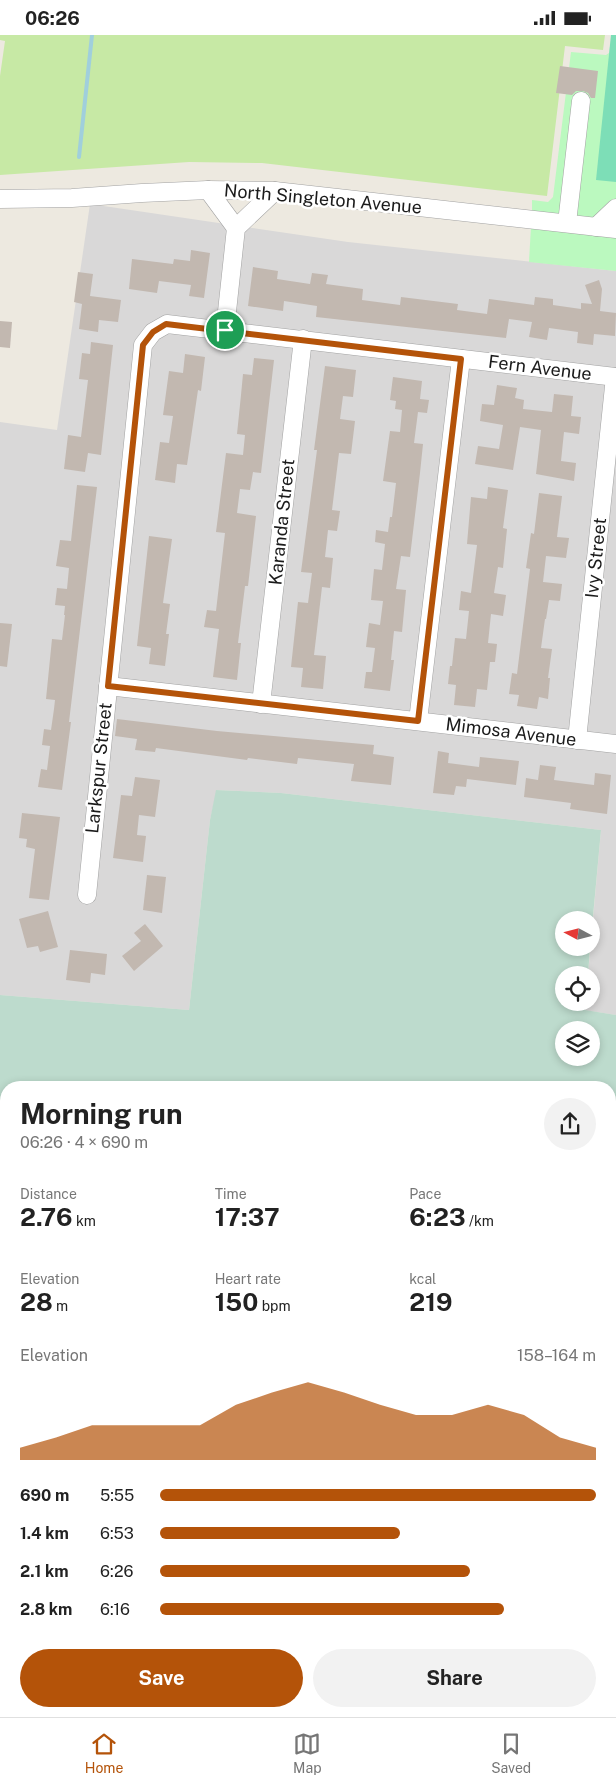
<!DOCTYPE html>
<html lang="en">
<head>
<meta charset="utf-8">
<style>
  :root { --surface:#fff; --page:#f2f2f2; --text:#222; --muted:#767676; --line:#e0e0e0; --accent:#b45309 }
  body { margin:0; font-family:"Public Sans",sans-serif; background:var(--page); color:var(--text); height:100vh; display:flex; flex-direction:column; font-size:19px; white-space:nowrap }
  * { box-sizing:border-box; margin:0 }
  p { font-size:16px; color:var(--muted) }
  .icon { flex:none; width:28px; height:28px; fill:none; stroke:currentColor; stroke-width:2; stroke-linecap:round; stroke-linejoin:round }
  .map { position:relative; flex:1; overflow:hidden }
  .details { position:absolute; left:0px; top:1046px; width:616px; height:636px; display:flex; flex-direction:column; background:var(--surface); border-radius:20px 20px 0 0; box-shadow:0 2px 8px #0003 }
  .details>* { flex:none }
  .needle { width:32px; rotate:277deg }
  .controls { position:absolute; left:555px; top:876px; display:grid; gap:10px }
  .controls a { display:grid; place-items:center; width:45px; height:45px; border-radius:50%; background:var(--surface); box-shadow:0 2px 8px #0003; font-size:25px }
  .pin { position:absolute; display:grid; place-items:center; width:42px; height:42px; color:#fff; margin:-21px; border:2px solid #fff; border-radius:50%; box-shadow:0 1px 5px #0007 }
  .round { display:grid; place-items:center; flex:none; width:52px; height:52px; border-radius:26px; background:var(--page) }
  .headline { display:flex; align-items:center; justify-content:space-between; height:85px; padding:0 20px }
  h1 { font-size:28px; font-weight:700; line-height:38px }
  .metrics { display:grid; grid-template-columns:repeat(3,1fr); gap:8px; height:85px; padding:5px 20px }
  .metrics div { display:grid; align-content:center }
  .metrics b { font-size:25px; font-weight:700 }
  .metrics small { font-size:14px; font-weight:400 }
  .metrics p { font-size:14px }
  .chart { height:140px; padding:10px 20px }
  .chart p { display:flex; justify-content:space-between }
  .chart svg { width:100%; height:90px; margin-top:5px; fill:var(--accent); opacity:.7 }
  .primary-button { display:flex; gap:10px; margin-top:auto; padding:10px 20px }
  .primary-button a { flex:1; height:58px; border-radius:30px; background:var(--accent); color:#fff; font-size:20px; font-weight:700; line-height:58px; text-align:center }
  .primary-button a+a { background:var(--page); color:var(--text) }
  ul { padding:0 20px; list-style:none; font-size:16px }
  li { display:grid; grid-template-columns:80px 60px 1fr; align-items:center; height:38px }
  li i { height:12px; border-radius:6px; background:var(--accent) }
  .status { display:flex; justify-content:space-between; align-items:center; height:35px; padding:0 25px; background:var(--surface); direction:ltr }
  .status svg { height:14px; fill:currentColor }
  .menu { display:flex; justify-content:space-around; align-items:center; height:70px; border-top:1px solid var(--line); background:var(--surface); font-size:14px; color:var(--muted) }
  .menu a { display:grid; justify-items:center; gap:2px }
  .menu .on { color:var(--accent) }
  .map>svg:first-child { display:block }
  .residential { fill:#d9d8d8 }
  .grass { fill:#c7e9a5 }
  .wetland { fill:#bddbcd; fill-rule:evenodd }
  .park { fill:#bbf9bf }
  .pitch { fill:#7ddeb7 }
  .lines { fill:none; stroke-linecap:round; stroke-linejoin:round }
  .stream { stroke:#a0cfdc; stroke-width:4 }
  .building { fill:#c2b8b0 }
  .minor-casing { stroke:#a2a2a2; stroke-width:19 }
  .minor { stroke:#fff; stroke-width:18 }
  .route-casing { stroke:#fff; stroke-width:10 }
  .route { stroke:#b45309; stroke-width:6 }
  .labels { text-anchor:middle; stroke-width:5; stroke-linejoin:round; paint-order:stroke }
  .street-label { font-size:18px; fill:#1b1b1b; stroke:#fff }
</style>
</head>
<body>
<div class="status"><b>06:26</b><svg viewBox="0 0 49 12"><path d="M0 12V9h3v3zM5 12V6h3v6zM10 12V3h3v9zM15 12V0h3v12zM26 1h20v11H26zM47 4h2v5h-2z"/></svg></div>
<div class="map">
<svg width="616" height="1682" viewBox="0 0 616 1682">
  <rect width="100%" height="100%" fill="#ede9e0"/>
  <path class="residential" d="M90,169L348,207L616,236V980L584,975L585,968H591V940H588L601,795L281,758L217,755L210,785L189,975L0,960V387L57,395Z"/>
  <path class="grass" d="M0,0H605L603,15L565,11L547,161L262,128L189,127L0,140V41L5,6L0,5Z"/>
  <path class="wetland" d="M216,755L281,758L601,795L591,903V885H564V912L590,913L588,940H564V968H585V975L616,980V1682H0V960L189,975L210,785ZM564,995H591V1022H564ZM6,1052H610V1676H6Z"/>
  <g class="park">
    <path d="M612,0H616V187L532,178V165L548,167L553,162L571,17L606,20L609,18Z"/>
    <path d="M531,191L616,201V236L529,227Z"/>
  </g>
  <path class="pitch" d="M611,0H616V147L596,145Z"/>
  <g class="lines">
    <path class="stream" d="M79,122L92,0"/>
  </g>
  <g class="building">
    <path d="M560,31L598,36L595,63H591L588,58L583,56H576L572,60L556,58Z"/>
    <path d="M191,215L210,218L204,263L189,261L191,250L159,246L157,258L129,254L132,224L173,229L174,224L190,226Z"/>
    <path d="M253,232L278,236L277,244L310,249L312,238L328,240L326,249L363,254L362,265L400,270L401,262L458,269L457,275L487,279L489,264L534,270L535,262L553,264V270L581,274V268L592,269L585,250L599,245L602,254L600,276L616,278L615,301L594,299L593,310L577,308L578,297L549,293L547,305L529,302L532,287L509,284L506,303L316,282L317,271L284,266L283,276L248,271Z"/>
    <path d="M78,237L93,239L90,261L121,265L118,287L99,285L98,297L79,294L82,269L74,267Z"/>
    <path d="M0,286L12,287L10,313L0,312Z"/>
    <path d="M91,307L113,310L101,420L88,418L85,437L64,434L68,400L81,402L88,345L79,344L82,318L90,319Z"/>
    <path d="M185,319L205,322L201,356L198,355L187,430L177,429L175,448L155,445L160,407L169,408L173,381L163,380L169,336L183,338Z"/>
    <path d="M254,323L274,325L261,438L253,437L250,455L240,454L237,478L256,481L248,551H245L238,608H241L237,645L213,642L219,594L204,592L207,575L216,576L225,498L216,497L226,418L243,420L245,400L237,399L241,360L243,339L252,340Z"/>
    <path d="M325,331L356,335L353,362L343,361L340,384L355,386L351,419L339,418L332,475L340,476L337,496L328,495L325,522L333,523L330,553L322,552L314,620L326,621L323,654L301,652L303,633L291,632L298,567L308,568L312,538L301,537L317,415H314Z"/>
    <path d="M393,342L422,346L420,364L429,365L427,378L418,377L414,408L423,409L420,438L410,522L401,521L396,554L406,555L402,597L394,596L391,625H394L390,656L364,653L366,637H372L375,613L366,612L369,588L380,590L383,566L371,565L374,534L382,535L385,509L375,507L376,495L388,497L390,482H392L396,448L383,446L390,396L400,397L402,375L395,374L396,366L390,365Z"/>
    <path d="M497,350L517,353L515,363L524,365L523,374L552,377L554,359L573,361L571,381L581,382L579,399L564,397L561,426L576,428L574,446L536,439L541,395L520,392L513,435L475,429L478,411L499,414L503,390L480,386L482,369L494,370Z"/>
    <path d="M77,450L97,452L69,687H71L62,755L38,752L41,734L47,735L50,711L42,710L44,694L51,695L54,674L55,665L46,664L52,604L62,605L65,580H64L65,571L55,570L57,553L67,554L69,533L56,531L60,505L71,506Z"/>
    <path d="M488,452L508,455L503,493L507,494L503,533L498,532L494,558L506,560L503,581L491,579L488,608L497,609L495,627H490L487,655L477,654L475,672L454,670L456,650L448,649L450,631H452L455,603L466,604L469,576L459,575L461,556L471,558L477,510L467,509L471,462L487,464Z"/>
    <path d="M539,458L562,461L557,502L569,503L566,523L546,521L543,547L562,549L560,566L549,565L546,584H545L541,613L552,614L548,643H550L548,664L539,662L537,674L517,671L519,660L509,659L512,638L517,639L530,534L526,533L531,498L534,499Z"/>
    <path d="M149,501L172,504L163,568L170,569L166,599H169L165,631L149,629L151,613L137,611Z"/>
    <path d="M0,588L12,589L7,632L0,631Z"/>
    <path d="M117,684L217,696L374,710L373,719L394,722L391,750L351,746L354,729L298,723L297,729L248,723L247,725L156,713L155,717L135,715L137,704L115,701Z"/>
    <path d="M438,716L449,718L448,728L479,732L480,722L519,726L516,750L467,744L466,752L456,751L454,760L433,758Z"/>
    <path d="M540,730L556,732L554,745L594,750L595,738L611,740L607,779L570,774L571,768L524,762L526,743L538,745Z"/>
    <path d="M135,742L160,745L155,782L139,780L137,800L146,801L143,827L113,823L121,760L132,761Z"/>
    <path d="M22,778L60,782L49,865L29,863L35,814L26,812L27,804L19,803Z"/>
    <path d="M147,840L166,842L162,878L143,875Z"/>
    <path d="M48,876L58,912L40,917L38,911L27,913L19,884Z"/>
    <path d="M145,889L163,911L134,936L122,921L141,906L134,898Z"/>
    <path d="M70,915L107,919L105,940L91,938L90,948L66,945Z"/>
  </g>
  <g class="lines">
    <defs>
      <g id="minor">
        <path d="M208,155L236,193"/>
        <path d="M0,164L72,163L142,158L208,155L275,156L616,194"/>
        <path d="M567,188L581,66"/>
        <path d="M596,192L616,173"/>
        <path d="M225,295L236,193L275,156"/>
        <path d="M108,651L616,709"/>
        <path d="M261,669L303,304"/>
        <path d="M418,686L461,324"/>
        <path d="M577,705L615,342"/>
        <path d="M87,860L143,310L153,297L167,289L616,342"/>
      </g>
    </defs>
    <use href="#minor" class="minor-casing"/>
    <use href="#minor" class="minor"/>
  </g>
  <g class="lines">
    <defs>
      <path id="route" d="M166,289L461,324L418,686L108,651L143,310L153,297Z"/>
    </defs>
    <use href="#route" class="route-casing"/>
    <use href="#route" class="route"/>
  </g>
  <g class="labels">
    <g class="street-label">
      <text transform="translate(323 164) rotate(5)" y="6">North Singleton Avenue</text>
      <text transform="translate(540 333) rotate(7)" y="6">Fern Avenue</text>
      <text transform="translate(282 487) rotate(-84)" y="6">Karanda Street</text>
      <text transform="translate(596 523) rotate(-84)" y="6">Ivy Street</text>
      <text transform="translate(511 697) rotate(7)" y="6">Mimosa Avenue</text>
      <text transform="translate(99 733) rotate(-84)" y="6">Larkspur Street</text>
    </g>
  </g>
</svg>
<div class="controls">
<a><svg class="needle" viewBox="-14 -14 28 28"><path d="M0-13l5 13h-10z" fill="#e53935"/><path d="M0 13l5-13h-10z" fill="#767676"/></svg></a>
<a><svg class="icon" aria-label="locate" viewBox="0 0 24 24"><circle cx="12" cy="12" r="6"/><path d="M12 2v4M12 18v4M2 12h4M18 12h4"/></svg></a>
<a><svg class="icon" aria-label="layers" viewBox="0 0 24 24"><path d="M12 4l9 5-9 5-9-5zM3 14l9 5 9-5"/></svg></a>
</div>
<div class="pin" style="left:225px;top:295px;background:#1e9e55"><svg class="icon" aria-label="arrive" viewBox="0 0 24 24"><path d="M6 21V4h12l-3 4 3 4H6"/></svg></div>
<section class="details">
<div class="headline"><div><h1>Morning run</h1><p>06:26 · 4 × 690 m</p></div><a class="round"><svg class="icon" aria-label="share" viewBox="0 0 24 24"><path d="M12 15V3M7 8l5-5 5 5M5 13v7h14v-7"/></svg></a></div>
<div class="metrics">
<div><p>Distance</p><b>2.76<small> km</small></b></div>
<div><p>Time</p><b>17:37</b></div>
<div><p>Pace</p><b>6:23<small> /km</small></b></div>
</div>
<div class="metrics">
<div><p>Elevation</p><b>28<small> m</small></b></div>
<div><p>Heart rate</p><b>150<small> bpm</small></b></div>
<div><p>kcal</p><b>219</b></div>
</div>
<div class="chart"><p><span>Elevation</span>158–164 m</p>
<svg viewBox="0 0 160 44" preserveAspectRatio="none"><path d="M0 44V38L10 33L20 27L30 27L40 27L50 27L60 17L70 11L80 6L90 11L100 17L110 22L120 22L130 17L140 22L150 33L160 38V44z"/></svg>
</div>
<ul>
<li><b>690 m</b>5:55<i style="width:100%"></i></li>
<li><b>1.4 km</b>6:53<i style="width:55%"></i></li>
<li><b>2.1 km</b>6:26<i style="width:71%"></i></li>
<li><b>2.8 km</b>6:16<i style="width:79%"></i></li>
</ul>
<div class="primary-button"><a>Save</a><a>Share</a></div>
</section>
</div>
<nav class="menu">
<a class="on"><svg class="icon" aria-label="home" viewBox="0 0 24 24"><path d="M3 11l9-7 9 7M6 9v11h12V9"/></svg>Home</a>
<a><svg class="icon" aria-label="map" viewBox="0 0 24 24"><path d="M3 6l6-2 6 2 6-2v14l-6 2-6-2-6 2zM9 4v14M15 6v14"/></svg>Map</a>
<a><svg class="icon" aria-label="saved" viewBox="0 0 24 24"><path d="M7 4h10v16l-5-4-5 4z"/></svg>Saved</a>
</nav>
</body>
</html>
